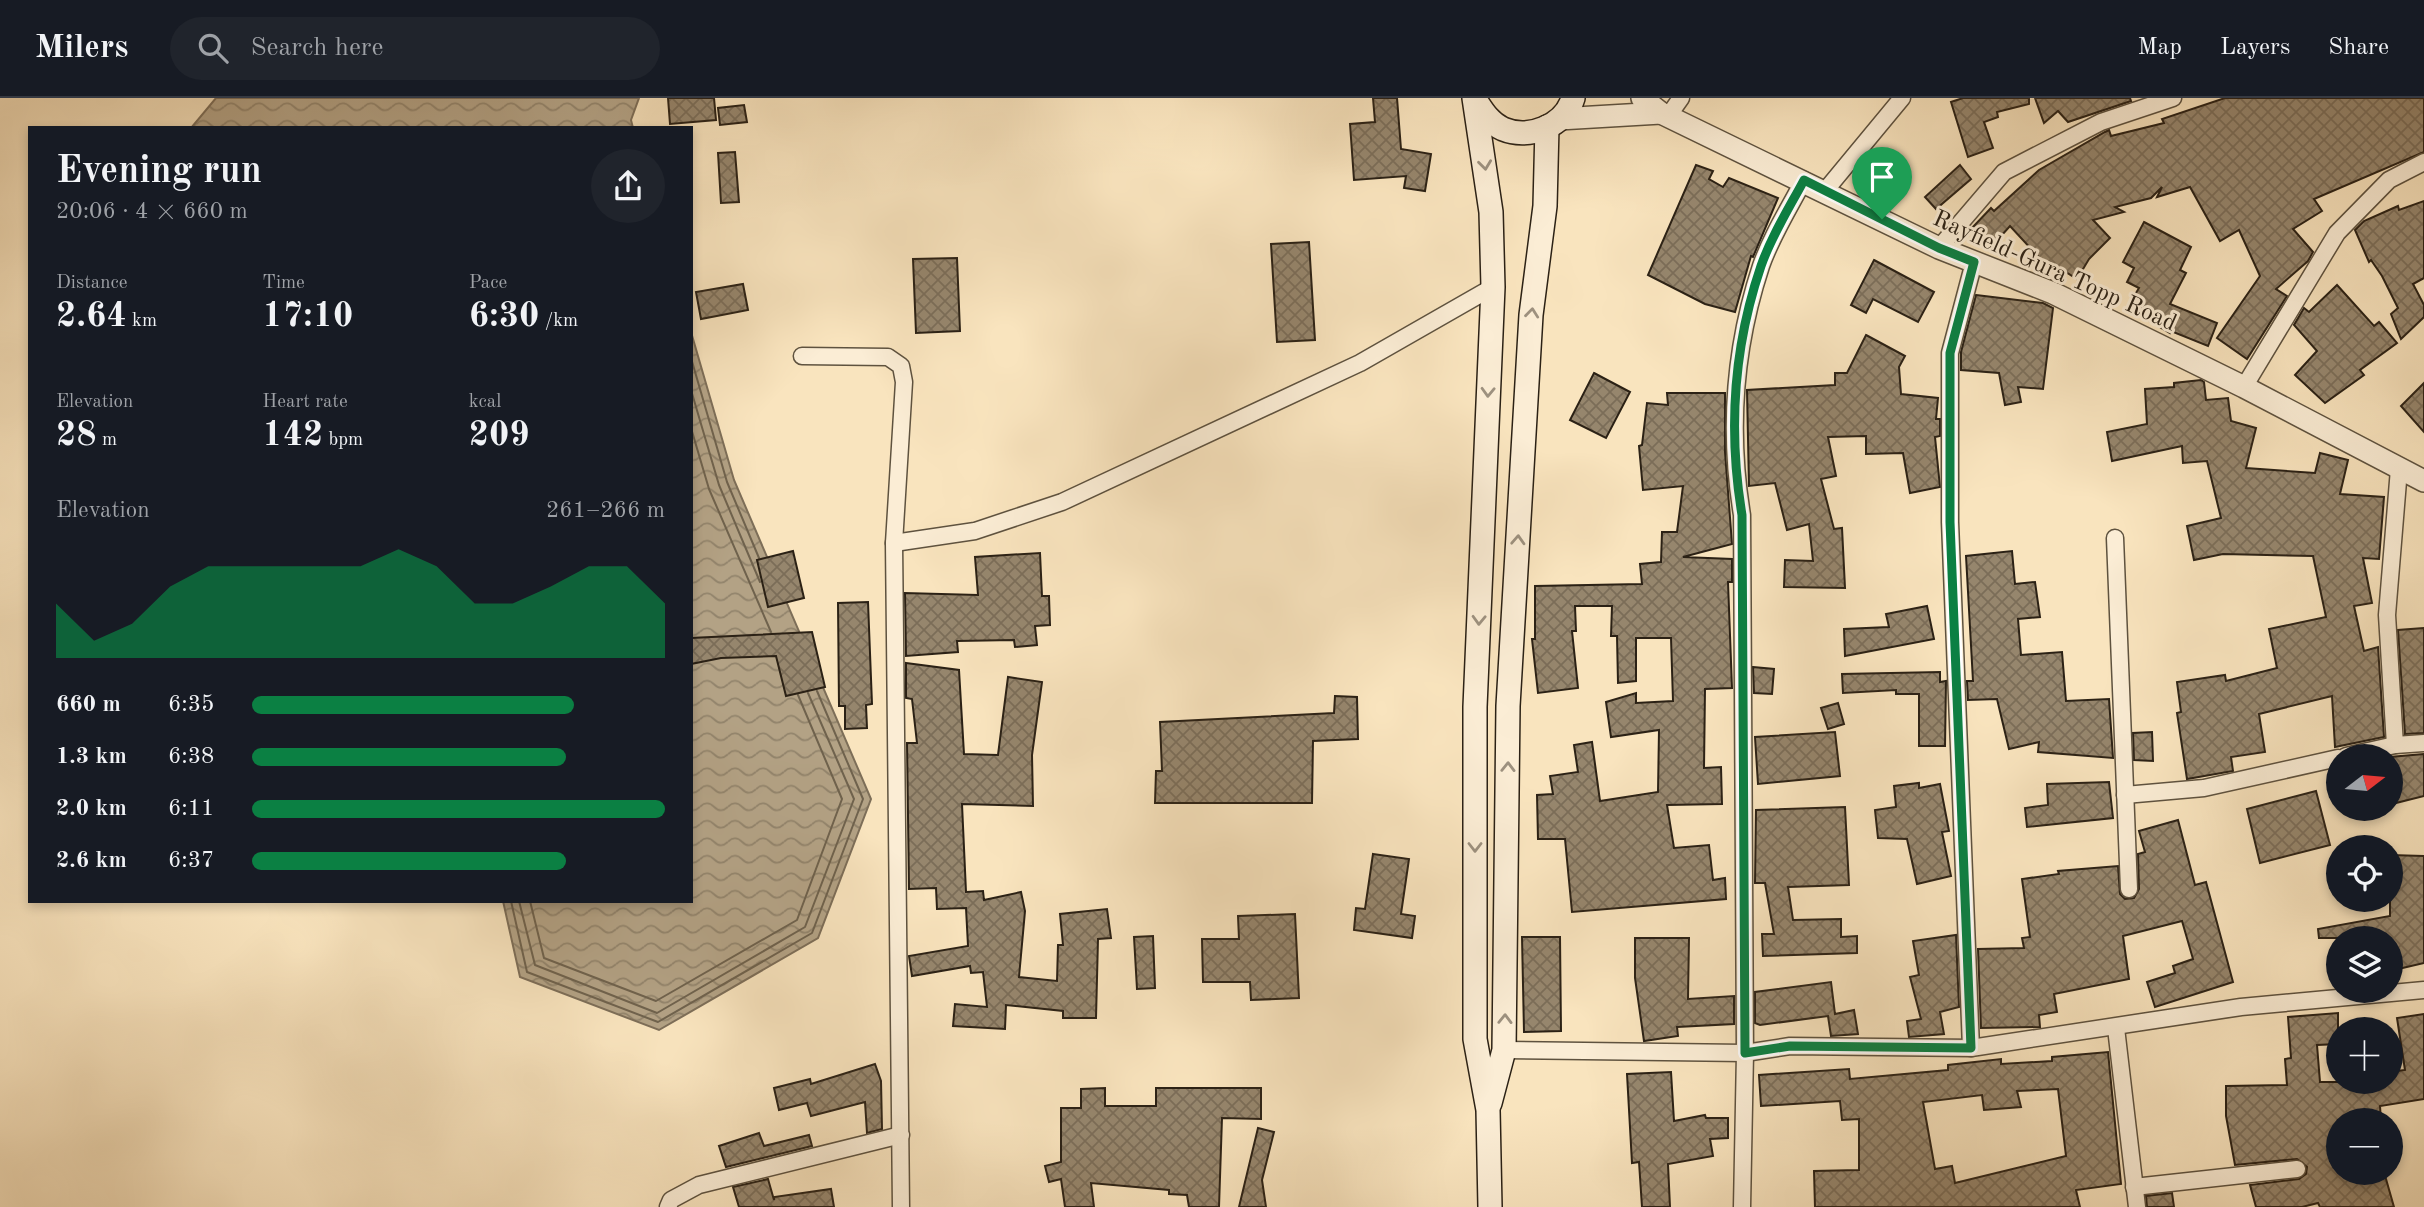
<!DOCTYPE html>
<html lang="en">
<head>
<meta charset="utf-8">
<style>
  :root { --surface:#171b24; --page:#20242c; --text:#f1f3f6; --muted:#9ea1a6; --line:#363941; --accent:#0b8043 }
  body { margin:0; font-family:"Old Standard TT",serif; background:var(--page); color:var(--text); height:100vh; display:flex; flex-direction:column; font-size:26px; white-space:nowrap }
  * { box-sizing:border-box; margin:0 }
  p { font-size:23px; color:var(--muted) }
  .icon { flex:none; width:38px; height:38px; fill:none; stroke:currentColor; stroke-width:2; stroke-linecap:round; stroke-linejoin:round }
  .map { position:relative; flex:1; overflow:hidden }
  .sheet { position:absolute; left:28px; top:28px; width:665px; height:777px; display:flex; flex-direction:column; background:var(--surface); border-radius:0px; box-shadow:0 4px 10px #0003 }
  .sheet>* { flex:none }
  .needle { width:46px; rotate:74deg }
  .buttons { position:absolute; left:2326px; top:646px; display:grid; gap:14px }
  .buttons a { display:grid; place-items:center; width:77px; height:77px; border-radius:50%; background:var(--surface); box-shadow:0 4px 10px #0003; font-size:35px }
  .pin { position:absolute; display:grid; place-items:center; width:60px; height:60px; color:#fff; margin:-72px -30px; border-radius:50% 50% 50% 0; rotate:-45deg; box-shadow:0 0 7px #0007 }
  .pin .icon { rotate:45deg }
  .round { display:grid; place-items:center; flex:none; width:74px; height:74px; border-radius:37px; background:var(--page) }
  .overview { display:flex; align-items:center; justify-content:space-between; height:119px; padding:0 28px }
  h1 { font-size:38px; font-weight:600; line-height:52px }
  .figures { display:grid; grid-template-columns:repeat(3,1fr); gap:10px; height:119px; padding:7px 28px }
  .figures div { display:grid; align-content:center }
  .figures b { font-size:35px; font-weight:600 }
  .figures small { font-size:19px; font-weight:400 }
  .figures p { font-size:19px }
  .chart { height:196px; padding:14px 28px }
  .chart p { display:flex; justify-content:space-between }
  .chart svg { width:100%; height:126px; margin-top:7px; fill:var(--accent); opacity:.7 }
  ul { padding:0 28px; list-style:none; font-size:23px }
  li { display:grid; grid-template-columns:112px 84px 1fr; align-items:center; height:52px }
  li i { height:18px; border-radius:9px; background:var(--accent) }
  header { display:flex; align-items:center; gap:42px; box-sizing:border-box; height:98px; padding:0 35px; background:var(--surface); border-bottom:2px solid var(--line) }
  header strong { font-size:33px }
  nav { display:flex; gap:38px; margin-inline-start:auto; font-size:24px }
  .search { width:490px; height:63px; background:var(--page); display:flex; align-items:center; gap:18px; box-sizing:border-box; padding:0 24px; border-radius:38px; color:var(--muted); font-size:26px }
  .map>svg:first-child { display:block }
  .water { fill:url(#water-waves); stroke:#7d6e58; stroke-width:2 }
  .lines { fill:none; stroke-linecap:round; stroke-linejoin:round }
  .shore { stroke:#6f624d; stroke-width:2 }
  .building { fill:url(#building-cross-hatch); stroke:#2b2115; stroke-width:2; fill-rule:evenodd }
  .minor-casing { stroke:#5e523f; stroke-width:19 }
  .tertiary-casing { stroke:#5e523f; stroke-width:24 }
  .secondary-casing { stroke:#2b2115; stroke-width:26 }
  .minor { stroke:#fbedd5; stroke-width:16 }
  .tertiary { stroke:#fbedd5; stroke-width:21 }
  .secondary { stroke:#fbedd5; stroke-width:23 }
  .oneway { stroke:#9d917f }
  .route-casing { stroke:#fff; stroke-width:14 }
  .route { stroke:#0b8043; stroke-width:9 }
  .labels { text-anchor:middle; stroke-width:6; stroke-linejoin:round; paint-order:stroke }
  .street-label { font-size:24px; fill:#2b2115; stroke:#fbedd5 }
</style>
</head>
<body>
<header>
<strong>Milers</strong>
<div class="search"><svg class="icon" aria-label="search" viewBox="0 0 24 24"><circle cx="10" cy="10" r="6"/><path d="M15 15l6 6"/></svg>Search here</div>
<nav><a>Map</a><a>Layers</a><a>Share</a></nav>
</header>
<div class="map">
<svg width="2424" height="1109" viewBox="0 0 2424 1109">
  <defs>
    <pattern id="water-waves" width="16" height="10" patternUnits="userSpaceOnUse" patternTransform="scale(1.75)"><rect width="16" height="10" fill="#b3a285"/><path d="M0 5q4-4 8 0t8 0" fill="none" stroke="#92846c"/></pattern>
    <pattern id="building-cross-hatch" width="8" height="8" patternUnits="userSpaceOnUse" patternTransform="scale(1.75)"><rect width="8" height="8" fill="#96866d"/><path d="M0 0l8 8M0 8l8-8" fill="none" stroke="#7b6d58"/></pattern>
  </defs>
  <rect width="100%" height="100%" fill="#f9e4be"/>
  <filter id="stains"><feTurbulence type="fractalNoise" baseFrequency=".00286" numOctaves="4"/><feColorMatrix values="0 0 0 0 .2 0 0 0 0 .09 0 0 0 0 .02 0 0 0 .5 -.17"/></filter>
  <radialGradient id="worn" r=".72"><stop offset=".6" stop-color="#630" stop-opacity="0"/><stop offset="1" stop-color="#630" stop-opacity=".3"/></radialGradient>
  <g class="water">
    <path d="M216,0H639L631,22L633,30H191Z"/>
    <path d="M691,234L734,382L871,701L818,840L659,932L520,879L503,803H691Z"/>
  </g>
  <g class="lines">
    <g class="shore">
      <path d="M691,260L727,384L759,460"/>
      <path d="M691,292L719,387L760,484"/>
      <path d="M691,330L709,391L771,534"/>
      <path d="M511,803L527,874L658,924L812,835L863,701L817,593"/>
      <path d="M519,803L535,867L657,915L805,829L854,701L808,595"/>
      <path d="M530,803L544,860L656,903L797,822L842,701L798,597"/>
    </g>
  </g>
  <g class="building">
    <path d="M668,0H714L716,22L670,26Z"/>
    <path d="M1373,0H1397L1401,51L1431,56L1425,93L1404,90L1406,78L1354,82L1350,26L1375,24Z"/>
    <path d="M1963,0H2029V6L1997,14L1998,19L1984,24L1993,50L1968,59L1951,4Z"/>
    <path d="M2035,0H2130L2131,3L2068,24L2058,13L2044,25Z"/>
    <path d="M2225,0H2424V54L2314,101L2322,113L2293,131L2313,154L2308,163L2276,191L2287,198L2247,261L2217,240L2260,178L2239,132L2220,143L2190,89L2157,99L2162,89L2151,100L2115,109L2124,114L2093,122L2110,140L2089,161L2077,181L2050,164L2046,167L2010,128L1992,148L1972,130L1991,110L1994,113L2039,72L2105,34L2109,32L2111,38L2164,25L2162,21Z"/>
    <path d="M744,7L747,24L720,27L718,10Z"/>
    <path d="M735,54L739,104L721,105L718,55Z"/>
    <path d="M1696,67L1713,73L1709,81L1723,89L1729,80L1778,100L1753,159L1751,158L1735,214L1705,206L1648,177Z"/>
    <path d="M1960,67L1971,81L1936,111L1925,99Z"/>
    <path d="M2424,103V180L2413,186L2424,207V219L2401,241L2391,216L2398,210L2382,178L2371,162L2369,164L2355,132L2364,123L2398,108L2399,112Z"/>
    <path d="M2144,124L2191,149L2180,172L2186,175L2170,206L2217,225L2208,248L2171,233L2170,235L2127,210L2139,190L2127,184L2134,170L2123,164Z"/>
    <path d="M1309,144L1315,242L1277,244L1271,146Z"/>
    <path d="M957,160L960,233L916,235L913,161Z"/>
    <path d="M1874,162L1934,194L1918,224L1873,201L1866,215L1851,207Z"/>
    <path d="M743,186L748,212L701,221L696,194Z"/>
    <path d="M2337,187L2374,228L2379,224L2397,245L2360,272L2364,277L2325,305L2295,277L2317,253L2294,227L2304,210L2309,214Z"/>
    <path d="M1976,197L2043,205L2053,210L2043,291L2018,289L2021,304L2005,307L1999,275L1961,272V254Z"/>
    <path d="M1866,237L1905,258L1899,269L1901,296L1938,300L1936,321H1940V338L1935,339L1940,389L1910,395L1903,355L1866,356V338L1828,339L1836,378L1821,381L1834,431L1842,430L1845,490L1784,489L1785,462L1813,463L1809,426L1787,432L1775,385L1749,388L1747,292L1835,287V275H1847Z"/>
    <path d="M1594,275L1630,294L1606,340L1570,322Z"/>
    <path d="M2201,282L2204,284L2206,302L2228,300L2231,323L2256,330L2246,370L2315,375L2320,355L2348,362L2340,396L2384,399L2379,461L2363,460L2372,505L2354,508L2364,553L2378,549L2384,639L2335,649L2332,598L2259,616L2265,654L2231,659L2233,673L2187,681L2177,615L2181,614L2177,584L2225,577L2226,583L2277,570L2269,531L2326,519L2313,458L2223,456L2194,462L2187,428L2221,420L2207,363L2183,365L2182,348L2112,363L2107,334L2147,326L2145,291L2174,289V285Z"/>
    <path d="M2424,285V334L2401,308Z"/>
    <path d="M1667,295H1725V354L1732,446L1683,459L1732,461V484H1728L1732,590L1705,591L1704,670L1721,669L1722,706L1667,707L1674,750L1709,747L1713,782L1725,780L1726,801L1572,814L1565,741H1538L1537,697L1553,696L1550,678L1578,674L1574,647L1592,644L1600,703L1658,694L1659,632L1611,639L1606,604L1636,595V605L1673,603L1671,540H1636V583L1618,585L1617,538H1611L1612,508H1575L1576,533H1572L1578,590L1538,595L1532,541H1535V488L1642,486L1640,466L1661,464L1662,434H1677L1683,388L1643,392L1639,348L1642,347L1647,305L1668,307Z"/>
    <path d="M793,453L804,500L768,509L757,462Z"/>
    <path d="M2012,453L2015,486L2035,484L2040,519L2018,521L2021,557L2062,554L2066,603L2109,601L2113,660L2038,654L2039,644L2009,651L1997,601L1968,602L1967,583H1973L1966,458Z"/>
    <path d="M1040,455L1042,498H1049L1050,527L1035,528L1037,547L1015,549L1014,542L957,543L958,554L906,558L905,495L978,497L975,459Z"/>
    <path d="M868,504L872,606L866,607L867,630L845,631V608H839L838,505Z"/>
    <path d="M1927,508L1934,541L1845,558L1844,531L1889,529L1886,516Z"/>
    <path d="M2424,530V635L2405,636L2398,532Z"/>
    <path d="M812,534L825,589L786,598L776,558L721,560L691,566V540Z"/>
    <path d="M906,565L959,572L964,656L998,657L1008,579L1042,584L1032,657L1033,708L962,706L966,794L983,793L984,802L1021,794L1025,813L1019,879L1057,883L1058,847H1063L1060,816L1107,811L1111,840L1098,841L1096,920H1063V913L1006,907L1005,931L953,928L955,906L987,909L983,874L971,875L970,868L912,878L909,858L968,848L966,810L937,811L936,790L909,791L907,645H917L912,601L906,600Z"/>
    <path d="M1753,569L1774,571L1772,596L1754,595Z"/>
    <path d="M1940,574V584L1946,583L1945,648H1919V596H1896V592L1843,595L1842,576Z"/>
    <path d="M1335,598L1357,599L1358,641L1313,643L1312,705H1155L1156,673H1162L1160,624L1334,615Z"/>
    <path d="M1838,605L1844,626L1828,631L1821,610Z"/>
    <path d="M1835,634L1840,678L1758,686L1755,639Z"/>
    <path d="M2152,634L2153,663L2134,662L2133,635Z"/>
    <path d="M2424,656V698L2396,705L2390,685V659Z"/>
    <path d="M2109,684L2113,720L2027,729L2025,710L2048,707L2047,686Z"/>
    <path d="M1919,685V690L1940,686L1949,733L1942,734L1951,778L1917,786L1907,741L1878,740L1875,712L1896,709L1894,688Z"/>
    <path d="M2316,693L2330,747L2260,765L2247,711Z"/>
    <path d="M1845,709L1849,787L1788,789L1793,822L1841,821V839L1857,838V855L1763,858L1762,836H1774L1765,785H1755L1756,712Z"/>
    <path d="M2178,722L2195,787L2206,784L2233,884L2155,909L2147,884L2175,875L2173,868L2193,861L2182,823L2123,838L2129,881L2054,896L2057,914L2039,917L2040,929L1981,930L1978,851L2024,850L2022,840L2030,839L2022,781L2059,776L2058,773L2118,768L2120,796L2125,801L2134,800L2139,791L2138,756L2145,754L2139,733Z"/>
    <path d="M1373,756L1409,761L1401,816L1415,818L1412,840L1354,832L1356,810L1365,811Z"/>
    <path d="M2390,757L2424,758V865L2394,872L2390,840H2319L2318,831L2390,818Z"/>
    <path d="M1295,816L1299,900L1251,902L1250,884H1203L1202,841H1239L1238,818Z"/>
    <path d="M1956,837L1959,909L1940,914L1944,936L1909,939L1907,923L1921,921L1910,879L1919,877L1913,843Z"/>
    <path d="M1153,838L1155,890L1137,891L1134,839Z"/>
    <path d="M1522,839H1560L1561,933L1524,934Z"/>
    <path d="M1635,840H1689L1688,901L1734,898V926L1677,929L1678,938L1644,943L1635,880Z"/>
    <path d="M1831,884L1835,916L1854,912L1858,936L1831,938L1828,918L1760,927L1755,925V894Z"/>
    <path d="M2338,915V946L2317,947L2320,984H2390V974L2405,972L2397,920L2424,916V1001L2380,1008L2381,1022H2338V1074H2384L2394,1109H2320L2318,1105L2302,1109H2256L2250,1087L2299,1081L2306,1076L2307,1069L2297,1061L2235,1067L2226,1018V988L2287,987L2285,961L2291,960L2288,919Z"/>
    <path d="M2108,954L2121,1086L2076,1092L2080,1109H1815L1814,1073L1859,1072V1021L1842,1022L1840,1003L1761,1008L1759,977L1849,971L1850,981L1948,972V967L2001,961V966L2052,963V959ZM2058,991L2066,1058L1955,1085L1952,1068L1935,1071L1923,1004L1982,997L1984,1012L2021,1009L2017,993Z"/>
    <path d="M875,966L881,983L882,1031L867,1035L865,1004L811,1018L807,1005L779,1012L774,990L810,981L811,986Z"/>
    <path d="M1671,974L1674,1023L1705,1017L1706,1020H1728V1040L1710,1041L1713,1058L1668,1066L1670,1109H1642L1639,1064L1632,1065L1627,976Z"/>
    <path d="M1105,990V1008H1156V990H1261V1021L1222,1020L1219,1109H1189L1187,1097L1169,1096V1092L1091,1085L1094,1109H1065L1061,1081L1049,1084L1045,1068L1061,1064V1010H1081V991Z"/>
    <path d="M1258,1030L1274,1034L1262,1082L1266,1109H1239Z"/>
    <path d="M759,1035L764,1048L809,1037L812,1048L726,1069L719,1048Z"/>
    <path d="M768,1081L774,1102V1099L831,1091L834,1109H739L733,1089Z"/>
    <path d="M2172,1095L2174,1109H2147L2146,1098Z"/>
  </g>
  <g class="lines">
    <defs>
      <g id="minor">
        <path d="M1669,17L1681,0"/>
        <path d="M1825,93L1902,0"/>
        <path d="M1939,150L2004,74L2101,24L2173,0"/>
        <path d="M802,258L888,259L901,268L904,284L894,445L901,1109"/>
        <path d="M2244,289L2337,135L2389,82L2424,64"/>
        <path d="M2115,440L2129,791"/>
        <path d="M894,445L975,433L1062,404L1360,265L1493,189"/>
        <path d="M2395,647L2387,517L2399,371"/>
        <path d="M2346,658L2395,647L2424,645"/>
        <path d="M2125,697L2204,690L2338,660"/>
        <path d="M2116,930L2137,1109"/>
        <path d="M1971,950L1950,424V255L1974,164"/>
        <path d="M1504,952L1745,955L1790,948L1971,950L2241,909L2424,892"/>
        <path d="M2134,1089L2297,1071"/>
        <path d="M668,1109L671,1102L699,1087L901,1037"/>
        <path d="M1742,1109L1745,955L1742,417C1728,332 1734,250 1761,168C1771,139 1789,110 1804,82"/>
      </g>
      <g id="tertiary">
        <path d="M1642,0L1661,15L1939,150L2053,195L2244,289L2424,383"/>
        <path d="M1559,21L1661,15"/>
      </g>
      <g id="secondary">
        <path d="M1474,0L1491,114L1493,189L1475,609V941L1488,1012L1490,1109"/>
        <path d="M1476,3C1483,14 1490,25 1503,31C1529,42 1565,28 1573,0"/>
        <path d="M1490,1005L1504,952L1508,608L1531,217L1545,108L1547,29"/>
      </g>
    </defs>
    <use href="#minor" class="minor-casing"/>
    <use href="#tertiary" class="tertiary-casing"/>
    <use href="#secondary" class="secondary-casing"/>
    <use href="#minor" class="minor"/>
    <use href="#tertiary" class="tertiary"/>
    <use href="#secondary" class="secondary"/>
  </g>
  <defs><path id="oneway-chevron" d="M-2-3.5L2.5 0L-2 3.5" fill="none" stroke-width="1.6" stroke-linecap="round" stroke-linejoin="round" transform="scale(1.75)"/></defs>
  <g class="oneway">
    <use href="#oneway-chevron" transform="translate(1485 67) rotate(83)"/>
    <use href="#oneway-chevron" transform="translate(1532 215) rotate(-84)"/>
    <use href="#oneway-chevron" transform="translate(1488 294) rotate(92)"/>
    <use href="#oneway-chevron" transform="translate(1518 442) rotate(-87)"/>
    <use href="#oneway-chevron" transform="translate(1479 522) rotate(92)"/>
    <use href="#oneway-chevron" transform="translate(1508 669) rotate(-89)"/>
    <use href="#oneway-chevron" transform="translate(1475 749) rotate(90)"/>
    <use href="#oneway-chevron" transform="translate(1505 921) rotate(-89)"/>
  </g>
  <g class="lines">
    <defs>
      <path id="route" d="M1804,82L1939,150L1974,164L1950,255V424L1971,950L1790,948L1745,955L1742,417C1728,332 1733,250 1761,168C1771,139 1789,110 1804,82Z"/>
    </defs>
    <use href="#route" class="route-casing"/>
    <use href="#route" class="route"/>
  </g>
  <g class="labels">
    <g class="street-label">
      <text transform="translate(2055 172) rotate(24)" y="8">Rayfield-Gura Topp Road</text>
    </g>
  </g>
  <rect width="100%" height="100%" filter="url(#stains)"/>
  <rect width="100%" height="100%" fill="url(#worn)"/>
</svg>
<div class="buttons">
<a><svg class="needle" viewBox="-14 -14 28 28"><path d="M0-13l5 13h-10z" fill="#e53935"/><path d="M0 13l5-13h-10z" fill="#9ea1a6"/></svg></a>
<a><svg class="icon" aria-label="locate" viewBox="0 0 24 24"><circle cx="12" cy="12" r="6"/><path d="M12 2v4M12 18v4M2 12h4M18 12h4"/></svg></a>
<a><svg class="icon" aria-label="layers" viewBox="0 0 24 24"><path d="M12 4l9 5-9 5-9-5zM3 14l9 5 9-5"/></svg></a>
<a>+</a>
<a>−</a>
</div>
<div class="pin" style="left:1882px;top:121px;background:#1e9e55"><svg class="icon" aria-label="arrive" viewBox="0 0 24 24"><path d="M6 21V4h12l-3 4 3 4H6"/></svg></div>
<section class="sheet">
<div class="overview"><div><h1>Evening run</h1><p>20:06 · 4 × 660 m</p></div><a class="round"><svg class="icon" aria-label="share" viewBox="0 0 24 24"><path d="M12 15V3M7 8l5-5 5 5M5 13v7h14v-7"/></svg></a></div>
<div class="figures">
<div><p>Distance</p><b>2.64<small> km</small></b></div>
<div><p>Time</p><b>17:10</b></div>
<div><p>Pace</p><b>6:30<small> /km</small></b></div>
</div>
<div class="figures">
<div><p>Elevation</p><b>28<small> m</small></b></div>
<div><p>Heart rate</p><b>142<small> bpm</small></b></div>
<div><p>kcal</p><b>209</b></div>
</div>
<div class="chart"><p><span>Elevation</span>261–266 m</p>
<svg viewBox="0 0 160 44" preserveAspectRatio="none"><path d="M0 44V25L10 38L20 32L30 19L40 12L50 12L60 12L70 12L80 12L90 6L100 12L110 25L120 25L130 19L140 12L150 12L160 25V44z"/></svg>
</div>
<ul>
<li><b>660 m</b>6:35<i style="width:78%"></i></li>
<li><b>1.3 km</b>6:38<i style="width:76%"></i></li>
<li><b>2.0 km</b>6:11<i style="width:100%"></i></li>
<li><b>2.6 km</b>6:37<i style="width:76%"></i></li>
</ul>
</section>
</div>
</body>
</html>
